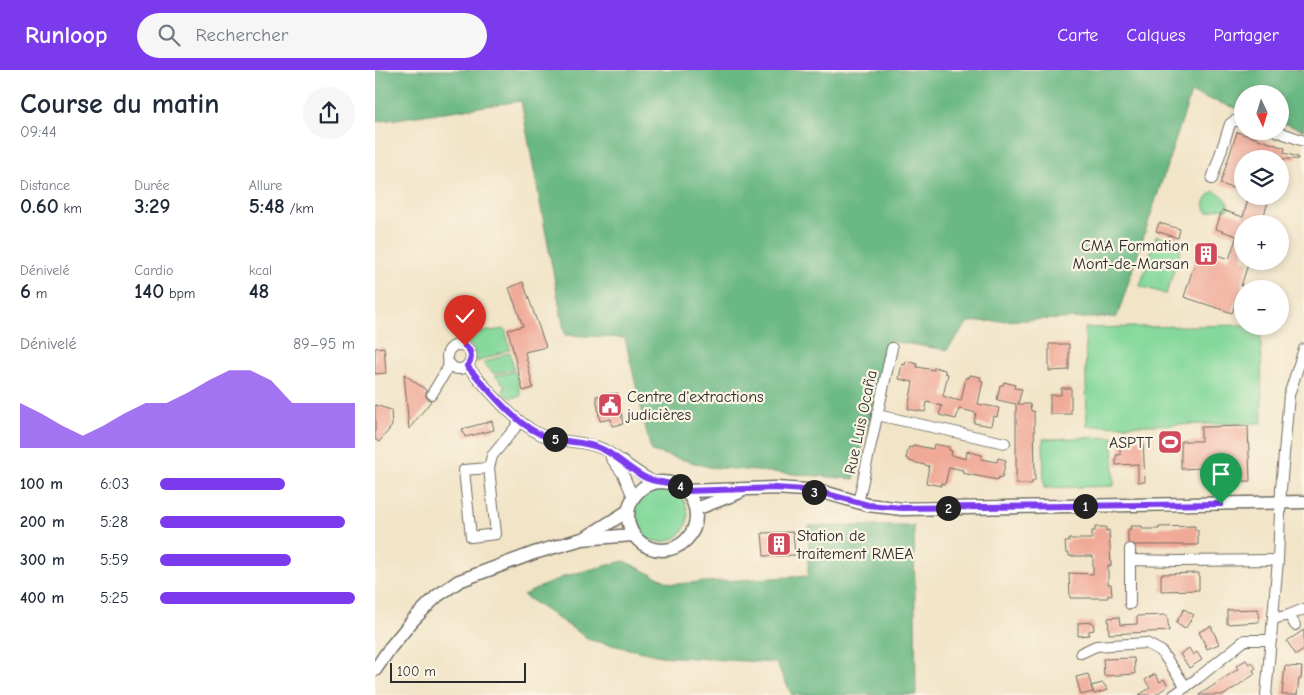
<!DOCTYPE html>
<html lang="fr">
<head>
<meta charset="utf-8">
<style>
  :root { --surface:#fff; --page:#f6f6f7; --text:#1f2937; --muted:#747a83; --accent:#7c3aed }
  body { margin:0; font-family:"Comic Neue",sans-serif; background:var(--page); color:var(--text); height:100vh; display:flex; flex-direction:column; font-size:19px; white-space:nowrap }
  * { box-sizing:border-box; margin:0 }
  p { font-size:16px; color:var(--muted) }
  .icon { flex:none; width:28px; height:28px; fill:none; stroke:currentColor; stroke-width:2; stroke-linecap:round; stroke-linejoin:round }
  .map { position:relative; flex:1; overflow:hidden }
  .side { display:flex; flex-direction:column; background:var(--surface); width:375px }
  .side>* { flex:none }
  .needle { width:32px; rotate:176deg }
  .buttons { position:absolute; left:859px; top:15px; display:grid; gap:10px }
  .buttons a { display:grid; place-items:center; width:55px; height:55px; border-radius:50%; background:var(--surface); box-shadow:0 2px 8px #0003; font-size:25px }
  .scale { position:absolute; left:15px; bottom:12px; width:136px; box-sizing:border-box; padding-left:5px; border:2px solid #2b2b2b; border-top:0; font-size:14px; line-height:18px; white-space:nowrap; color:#2b2b2b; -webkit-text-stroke:4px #fcf5e5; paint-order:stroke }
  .pin { position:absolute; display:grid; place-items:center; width:42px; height:42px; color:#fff; margin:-51px -21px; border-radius:50% 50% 50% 0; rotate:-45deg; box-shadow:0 0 5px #0007 }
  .pin .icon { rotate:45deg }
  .km { position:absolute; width:25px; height:25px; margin:-12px; border-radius:50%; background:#222; color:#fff; font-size:14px; line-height:25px; text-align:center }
  .round { display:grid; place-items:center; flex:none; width:52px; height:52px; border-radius:26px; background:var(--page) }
  .overview { display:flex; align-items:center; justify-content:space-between; height:85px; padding:0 20px }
  h1 { font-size:28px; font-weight:800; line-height:38px }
  .metrics { display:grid; grid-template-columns:repeat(3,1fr); gap:8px; height:85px; padding:5px 20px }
  .metrics div { display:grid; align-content:center }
  .metrics b { font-size:21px; font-weight:800 }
  .metrics small { font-size:14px; font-weight:400 }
  .metrics p { font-size:14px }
  .chart { height:140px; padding:10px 20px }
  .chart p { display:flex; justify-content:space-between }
  .chart svg { width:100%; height:90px; margin-top:5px; fill:var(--accent); opacity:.7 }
  ul { padding:0 20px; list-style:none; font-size:16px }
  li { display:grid; grid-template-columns:80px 60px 1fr; align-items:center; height:38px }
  li i { height:12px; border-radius:6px; background:var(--accent) }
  header { display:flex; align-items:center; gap:30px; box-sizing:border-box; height:70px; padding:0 25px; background:var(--accent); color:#fff }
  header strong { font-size:24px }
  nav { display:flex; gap:28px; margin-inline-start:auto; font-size:18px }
  .search { width:350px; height:45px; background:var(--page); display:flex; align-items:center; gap:12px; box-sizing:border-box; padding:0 18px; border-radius:28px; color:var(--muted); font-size:19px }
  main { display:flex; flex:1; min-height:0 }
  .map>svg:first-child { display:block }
  .green { fill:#84d89b; stroke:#588263 }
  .forest { fill:#6bb883; stroke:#4b7257 }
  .building { fill:#f0a897 }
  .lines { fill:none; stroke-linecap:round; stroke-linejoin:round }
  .minor-casing { stroke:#706c62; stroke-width:12 }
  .tertiary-casing { stroke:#706c62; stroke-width:15 }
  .minor { stroke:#fff; stroke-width:10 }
  .tertiary { stroke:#fff; stroke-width:12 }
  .route-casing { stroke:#fff; stroke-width:10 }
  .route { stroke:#7c3aed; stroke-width:6 }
  .labels { text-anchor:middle; stroke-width:4.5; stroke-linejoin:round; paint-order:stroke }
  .poi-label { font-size:16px; fill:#2b2b2b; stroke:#fcf5e5; text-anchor:end }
  .street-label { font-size:16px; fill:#2b2b2b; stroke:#fcf5e5 }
</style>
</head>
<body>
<header>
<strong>Runloop</strong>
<div class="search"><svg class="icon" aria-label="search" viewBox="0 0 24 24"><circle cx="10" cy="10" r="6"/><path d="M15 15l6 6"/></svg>Rechercher</div>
<nav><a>Carte</a><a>Calques</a><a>Partager</a></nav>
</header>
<main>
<section class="side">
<div class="overview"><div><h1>Course du matin</h1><p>09:44</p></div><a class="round"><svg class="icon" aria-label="share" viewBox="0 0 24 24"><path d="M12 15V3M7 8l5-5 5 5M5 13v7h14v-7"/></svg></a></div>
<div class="metrics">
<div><p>Distance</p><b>0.60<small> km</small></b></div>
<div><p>Durée</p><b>3:29</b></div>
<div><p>Allure</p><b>5:48<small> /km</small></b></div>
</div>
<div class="metrics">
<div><p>Dénivelé</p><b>6<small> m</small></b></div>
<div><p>Cardio</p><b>140<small> bpm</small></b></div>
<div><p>kcal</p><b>48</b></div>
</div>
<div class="chart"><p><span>Dénivelé</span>89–95 m</p>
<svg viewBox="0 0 160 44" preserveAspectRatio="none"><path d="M0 44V22L10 27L20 33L30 38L40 33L50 27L60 22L70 22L80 17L90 11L100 6L110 6L120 11L130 22L140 22L150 22L160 22V44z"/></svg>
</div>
<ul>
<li><b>100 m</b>6:03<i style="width:64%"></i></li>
<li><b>200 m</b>5:28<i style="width:95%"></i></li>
<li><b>300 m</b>5:59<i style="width:67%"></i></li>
<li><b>400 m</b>5:25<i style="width:100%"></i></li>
</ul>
</section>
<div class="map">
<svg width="929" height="625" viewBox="0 0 929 625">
  <rect width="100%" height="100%" fill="#fcf5e5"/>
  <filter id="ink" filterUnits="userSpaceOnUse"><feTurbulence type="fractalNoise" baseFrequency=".02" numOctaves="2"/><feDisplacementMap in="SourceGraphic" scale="10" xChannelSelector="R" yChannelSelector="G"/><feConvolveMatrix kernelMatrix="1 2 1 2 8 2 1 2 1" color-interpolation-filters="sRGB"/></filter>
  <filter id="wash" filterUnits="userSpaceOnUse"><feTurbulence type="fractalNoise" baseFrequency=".0096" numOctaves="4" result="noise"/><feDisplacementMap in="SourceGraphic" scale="20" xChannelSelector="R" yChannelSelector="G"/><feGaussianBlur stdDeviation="1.12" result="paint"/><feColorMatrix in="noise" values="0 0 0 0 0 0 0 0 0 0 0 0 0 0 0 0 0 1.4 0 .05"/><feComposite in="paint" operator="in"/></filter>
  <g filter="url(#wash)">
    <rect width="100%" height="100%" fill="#f1e4c7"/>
    <g class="green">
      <path d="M839,121C847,125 857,130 852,140L845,138L833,143C826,135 831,126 839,121Z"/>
      <path d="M781,165L808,174L791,224L765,216Z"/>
      <path d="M867,255L886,256L887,353L712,356L710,258Z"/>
      <path d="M130,259L135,279L102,292C100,278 95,272 82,268V265Z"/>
      <path d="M135,282L139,299L119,304L108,293Z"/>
      <path d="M140,301L146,326L135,328L128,322L130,316L120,306Z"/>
      <path d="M738,367L739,416L669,418L668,369Z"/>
      <circle cx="286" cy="445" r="27"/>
    </g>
    <g class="forest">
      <path d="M0,0H929V60L905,52V24H868L867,40L816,23L742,247L593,252L572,280L515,271L479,409L334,397L276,381L250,268L190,265L146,31L0,52Z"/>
      <path d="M434,456H539L541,625H417L401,593L285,586L215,570L148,525L190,506L249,491L297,514L433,506Z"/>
    </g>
    <g id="blocks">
      <g class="building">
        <path d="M862,62L910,78L909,83L923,87V89H868V121L845,114Z"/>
        <path d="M874,126H895L886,154H868V191H874L866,216L869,217L867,224L865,230L862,229L857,243L809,227L824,179L854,189L862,166L841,159L847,140L868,147Z"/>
        <path d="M784,153L805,159L803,168L781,161Z"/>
        <path d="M148,212L171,277L150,282L158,318L148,321L133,260L148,256L134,218Z"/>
        <path d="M674,274H694V300L674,301Z"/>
        <path d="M9,277L11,303L0,304V278Z"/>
        <path d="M531,291L542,294V297L559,300V297L570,300V303L573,304L568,326L577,329L586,331L591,307L594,308L595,305L606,307L605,310L608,311L603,334L624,338L622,347L618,346L616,356L599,353L601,343L594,341L584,339L581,349L564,345L567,336L552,332L550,342L533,339L538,312L524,309L527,294L530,295Z"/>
        <path d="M29,304L51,320V327L56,331L34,359Z"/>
        <path d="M629,312L640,315L639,318L647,319L643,334H655L656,341H659L660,411H657V414H641V334L622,330L625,315H628Z"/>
        <path d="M686,318H696V344H675V325H686Z"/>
        <path d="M243,323L248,354L237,356L236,349L225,351L221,326Z"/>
        <path d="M0,335L16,340L17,356L4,372L0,369Z"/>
        <path d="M117,351L119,360L90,367L87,359Z"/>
        <path d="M873,356L875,411L827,412V398L806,399V371H826V357Z"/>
        <path d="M768,369L770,412H763V394L741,395V385H745V370Z"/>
        <path d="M559,374L574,377V380L577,381L576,385L591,389L592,381L607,385L606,389L622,392L623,388L631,390L627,408L624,407L623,410L587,403L588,400L574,397L570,414L566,413V416L551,413L554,396L534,391V389L531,388L534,377L537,378L538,375L558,379Z"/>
        <path d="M755,456H767V459H784V457L820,456V460H823V475H760L753,473V459H756Z"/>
        <path d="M720,457H731V461L734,460L736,496H733V514H736L737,526L733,525V528H695L694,503L718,504V486H694V483H691L690,472H694V469H717V461H720Z"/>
        <path d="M418,462L420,485L389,486L387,463Z"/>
        <path d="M824,503V520L786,521V504Z"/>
        <path d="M809,539L819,545L810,559L801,553Z"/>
        <path d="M883,539L884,552L852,554V540Z"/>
        <path d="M792,545L794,561L734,564L733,548L744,547L745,555L762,554V546Z"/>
        <path d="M718,552L719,560L714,561V565L703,566V553Z"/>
        <path d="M836,556L844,574L832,579L824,562Z"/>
        <path d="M929,560V580L921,585L912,571Z"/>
        <path d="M814,578L818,585L822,582L827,590L814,598L805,584Z"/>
        <path d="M759,588L760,604L729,606L728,589Z"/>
        <path d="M871,590L874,594L877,592L881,598L878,600L880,604L849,625H824L863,599L861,596Z"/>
        <path d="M910,596L927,597L926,609H924L922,625H907Z"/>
        <path d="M713,604L718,622L706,625L701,607Z"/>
        <path d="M780,604L785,612L789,609L793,616L780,625H764L775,618L770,610Z"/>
        <path d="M728,613L733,620L719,624L716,616Z"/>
      </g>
    </g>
  </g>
  <g filter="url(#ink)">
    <use href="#blocks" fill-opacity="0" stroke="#706c62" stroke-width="1"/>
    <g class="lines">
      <defs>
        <g id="minor">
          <path d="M901,61L929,71"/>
          <path d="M837,109L855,54L859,51H868"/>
          <circle cx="84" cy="287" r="12"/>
          <path d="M92,296C114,320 143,359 175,368C193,373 211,371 228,379C246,388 261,403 280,412"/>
          <path d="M57,324L75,294"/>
          <path d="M502,345L630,373"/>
          <path d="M236,388L248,404L258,427"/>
          <path d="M114,398L89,400L96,467L121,464L114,398L117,386L145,352"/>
          <path d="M483,433L517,278"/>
          <path d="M755,479V490"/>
          <path d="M755,534V490L803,491L903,490"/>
          <path d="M914,545L920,555"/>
          <path d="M898,549L914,545L929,539"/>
          <path d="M706,583L721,576L771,573L786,581L811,617"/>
          <path d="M799,625L823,608L870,570H896"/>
          <path d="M891,625L903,490L906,419L914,325L929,279"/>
        </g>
        <g id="tertiary">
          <circle cx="287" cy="446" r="34"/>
          <path d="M311,421L400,418L430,420L452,423L493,435L527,439L929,432"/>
          <path d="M321,439L363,423"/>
          <path d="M210,468L253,441"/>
          <path d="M0,600L15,578L38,550L62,526L84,511L159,483L207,469L258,465"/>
        </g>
      </defs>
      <use href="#minor" class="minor-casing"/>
      <use href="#tertiary" class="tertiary-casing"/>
      <use href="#minor" class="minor"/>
      <use href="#tertiary" class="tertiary"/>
    </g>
  </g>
  <g class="lines" filter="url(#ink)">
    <defs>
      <path id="route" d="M90,276C97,281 98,289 92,296C114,320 143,359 175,368C193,373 211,371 227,379C242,386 254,399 269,407C285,415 294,409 311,421L400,418L430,420L452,424L493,435L527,438L846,434"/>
    </defs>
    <use href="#route" class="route-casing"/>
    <use href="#route" class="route"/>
  </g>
  <defs>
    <symbol id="building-square" viewBox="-11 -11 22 22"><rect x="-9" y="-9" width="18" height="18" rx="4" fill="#d1495b" stroke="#fcf5e5"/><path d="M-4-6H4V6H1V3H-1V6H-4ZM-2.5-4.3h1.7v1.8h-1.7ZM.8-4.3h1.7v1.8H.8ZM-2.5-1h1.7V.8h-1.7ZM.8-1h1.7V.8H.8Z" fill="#fff"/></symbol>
    <symbol id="civic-square" viewBox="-11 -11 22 22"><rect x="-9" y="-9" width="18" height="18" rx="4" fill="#d1495b" stroke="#fcf5e5"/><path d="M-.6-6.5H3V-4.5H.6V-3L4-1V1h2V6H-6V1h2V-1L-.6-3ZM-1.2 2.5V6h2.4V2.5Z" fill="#fff"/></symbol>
    <symbol id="stadium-square" viewBox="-11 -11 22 22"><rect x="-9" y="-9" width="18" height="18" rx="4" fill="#d1495b" stroke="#fcf5e5"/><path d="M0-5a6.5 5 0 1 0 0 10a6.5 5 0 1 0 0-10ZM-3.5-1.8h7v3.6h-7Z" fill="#fff"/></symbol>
  </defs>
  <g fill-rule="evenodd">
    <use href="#building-square" x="817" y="170" width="28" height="28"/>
    <use href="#civic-square" x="221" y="321" width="28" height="28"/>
    <use href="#stadium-square" x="781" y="358" width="28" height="28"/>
    <use href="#building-square" x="390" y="460" width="28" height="28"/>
  </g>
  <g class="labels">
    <g class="poi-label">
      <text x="814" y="181">CMA Formation<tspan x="814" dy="18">Mont-de-Marsan</tspan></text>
      <text x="252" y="332" text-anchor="start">Centre d'extractions<tspan x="252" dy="18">judicières</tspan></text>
      <text x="778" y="378">ASPTT</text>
      <text x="422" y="471" text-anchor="start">Station de<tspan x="422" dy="18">traitement RMEA</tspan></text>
    </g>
    <g class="street-label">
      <text transform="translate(485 352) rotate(-78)" y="6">Rue Luis Ocaña</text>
    </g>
  </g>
</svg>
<div class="buttons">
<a><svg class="needle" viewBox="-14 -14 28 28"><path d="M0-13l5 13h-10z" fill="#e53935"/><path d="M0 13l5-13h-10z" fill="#747a83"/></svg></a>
<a><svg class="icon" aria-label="layers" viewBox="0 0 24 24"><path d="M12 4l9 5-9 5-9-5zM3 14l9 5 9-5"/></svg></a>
<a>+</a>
<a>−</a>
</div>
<div class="scale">100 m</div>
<div class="pin" style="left:846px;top:434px;background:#1e9e55"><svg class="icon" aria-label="arrive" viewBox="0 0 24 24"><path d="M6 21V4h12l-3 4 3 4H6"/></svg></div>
<div class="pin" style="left:90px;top:276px;background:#d93025"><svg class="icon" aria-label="check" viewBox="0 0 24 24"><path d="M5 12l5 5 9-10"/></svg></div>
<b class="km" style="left:710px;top:436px">1</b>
<b class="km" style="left:573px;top:438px">2</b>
<b class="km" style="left:439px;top:422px">3</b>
<b class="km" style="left:305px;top:416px">4</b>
<b class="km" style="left:180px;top:369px">5</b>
</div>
</main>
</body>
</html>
